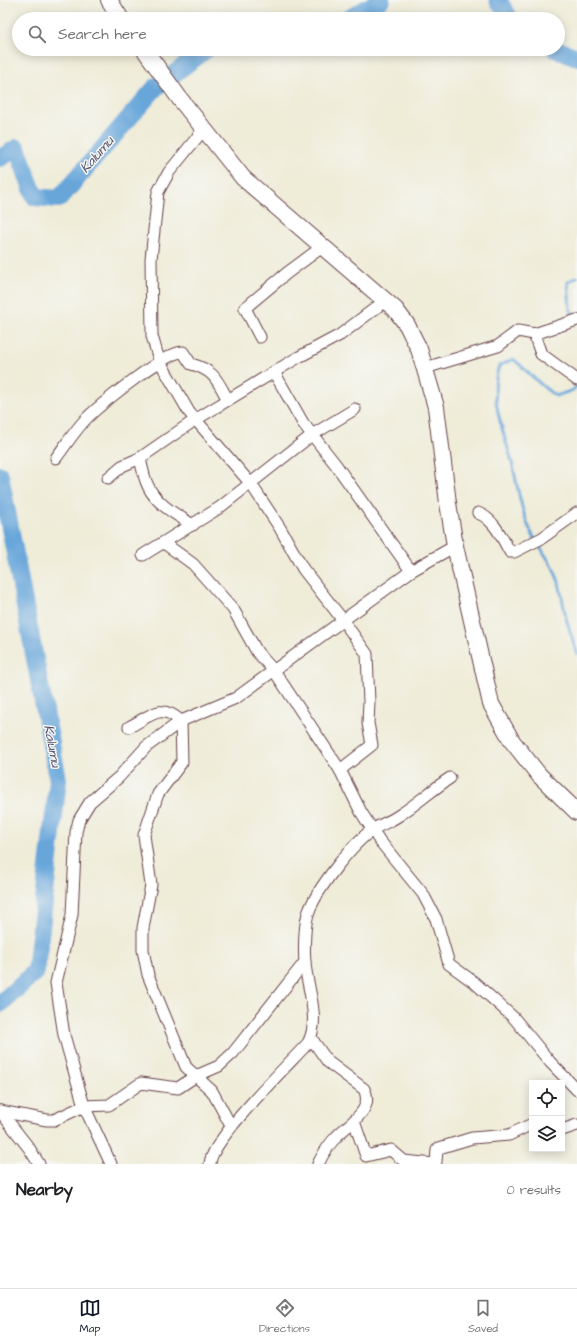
<!DOCTYPE html>
<html lang="en">
<head>
<meta charset="utf-8">
<style>
  :root { --surface:#fff; --page:#f2f2f2; --text:#202124; --muted:#757577; --line:#e0e0e0; --accent:#111827 }
  body { margin:0; font-family:"Architects Daughter",sans-serif; background:var(--page); color:var(--text) }
  .controls { position:absolute; right:12px; bottom:12px; display:grid; overflow:hidden; border-radius:0px; box-shadow:0 2px 10px #0003 }
  .controls button { width:36px; height:36px; display:grid; place-items:center; padding:0; border:0; border-bottom:1px solid var(--line); background:var(--surface); color:var(--text); font:20px sans-serif }
  .list { margin:0; padding:0; list-style:none }
  h2 { display:flex; justify-content:space-between; align-items:center; height:52px; margin:0; padding:0 16px; font-size:17px }
  h2 small { font-size:13px; font-weight:400; color:var(--muted) }
  .icon { flex:none; width:22px; height:22px; fill:none; stroke:currentColor; stroke-width:2; stroke-linecap:round; stroke-linejoin:round }
  .map { position:relative; flex:none; width:577px; height:1164px; overflow:hidden }
  .search { position:absolute; background:var(--surface); box-shadow:0 2px 10px #0003; left:12px; right:12px; top:12px; height:44px; display:flex; align-items:center; gap:10px; box-sizing:border-box; padding:0 14px; border-radius:22px; color:var(--muted); font-size:15px }
  .sheet { height:124px; background:var(--surface) }
  nav { display:flex; justify-content:space-around; align-items:center; box-sizing:border-box; height:56px; border-top:1px solid var(--line); background:var(--surface); font-size:11px; color:var(--muted) }
  nav a { display:grid; justify-items:center; gap:2px }
  nav .on { color:var(--accent) }
  .map>svg:first-child { display:block }
</style>
</head>
<body>
<div class="map">
<svg width="577" height="1164" viewBox="0 0 577 1164">
  <rect width="100%" height="100%" fill="#f6f6f2"/>
  <filter id="ink" filterUnits="userSpaceOnUse"><feTurbulence type="fractalNoise" baseFrequency=".025" numOctaves="2"/><feDisplacementMap in="SourceGraphic" scale="8" xChannelSelector="R" yChannelSelector="G"/><feConvolveMatrix kernelMatrix="1 2 1 2 8 2 1 2 1" color-interpolation-filters="sRGB"/></filter>
  <filter id="wash" filterUnits="userSpaceOnUse"><feTurbulence type="fractalNoise" baseFrequency=".012" numOctaves="4" result="noise"/><feDisplacementMap in="SourceGraphic" scale="16" xChannelSelector="R" yChannelSelector="G"/><feGaussianBlur stdDeviation="0.9" result="paint"/><feColorMatrix in="noise" values="0 0 0 0 0 0 0 0 0 0 0 0 0 0 0 0 0 1.4 0 .05"/><feComposite in="paint" operator="in"/></filter>
  <g filter="url(#wash)">
    <rect width="100%" height="100%" fill="#efecd8"/>
    <g fill="none" stroke-linecap="round" stroke-linejoin="round">
      <g stroke="#68a6da" stroke-width="3">
        <polyline points="576,318 570,309 568,282 577,277"/>
        <path d="M535,539C521,516 518,487 512,462C504,432 488,397 499,366L513,359C528,371 540,386 556,396L573,390L577,386"/>
        <polyline points="538,544 553,567 559,582 566,618 577,654"/>
      </g>
      <g stroke="#68a6da" stroke-width="18">
        <polyline points="498,0 510,19"/>
        <polyline points="348,19 381,0"/>
        <polyline points="555,49 577,57"/>
        <polyline points="0,158 17,148 35,197 59,199 155,88 207,49"/>
        <polyline points="0,475 58,780 36,971 0,1004"/>
      </g>
    </g>
  </g>
  <g filter="url(#ink)">
    <g fill="none" stroke-linecap="round" stroke-linejoin="round">
      <defs>
        <g id="minor">
          <polyline points="204,129 169,172 158,192 151,259 152,336 159,360 189,412 251,484 280,528 303,569 342,619 367,654 369,702 368,723 372,745 340,770"/>
          <polyline points="534,334 541,354 577,380"/>
          <polyline points="260,337 245,308 287,273 322,247"/>
          <polyline points="425,368 498,346 518,331 534,334 577,320"/>
          <polyline points="274,372 303,423 336,465 411,571"/>
          <path d="M56,458C65,446 74,432 84,421C96,408 167,350 183,352L191,364C214,370 217,380 228,400"/>
          <path d="M140,458C142,468 144,478 148,486C156,504 177,515 193,525"/>
          <polyline points="108,478 122,466 140,458 195,420 297,358 340,335 385,301"/>
          <path d="M478,513C494,519 502,538 510,552H514L542,538L577,513"/>
          <polyline points="164,543 193,564 233,609 257,652 275,672 340,770 361,812 379,840 423,894 436,919 449,964 475,983 514,1018 550,1062 577,1090"/>
          <polyline points="143,555 219,508 312,435 355,409"/>
          <path d="M129,727C151,716 160,702 181,721L182,762L158,794L144,835L151,885L143,928V950L148,975L186,1067L212,1091L231,1126"/>
          <path d="M311,1038L328,1062L364,1089C375,1110 349,1123 337,1136C329,1144 323,1154 318,1164"/>
          <polyline points="0,1111 47,1120 54,1120 84,1106 109,1105 141,1083 178,1088 196,1076 219,1066 233,1053 305,962"/>
          <polyline points="0,1111 29,1148 39,1164"/>
          <polyline points="354,1121 366,1156 391,1150 404,1161 434,1164 436,1162 437,1150 439,1148 472,1138 509,1135 532,1124"/>
          <polyline points="562,1130 577,1125"/>
          <polyline points="111,1164 84,1106 64,1035 56,983 72,915 76,832 79,820 90,802 119,777 146,747 181,721 236,698 411,571 455,546"/>
          <path d="M210,1164C210,1141 289,1064 308,1043C321,1019 307,988 305,963C304,950 304,924 309,911C318,888 351,845 372,830C381,824 392,821 401,814C418,803 433,789 450,778"/>
        </g>
        <g id="secondary">
          <polyline points="109,0 121,19"/>
          <polyline points="144,49 180,99 243,178 395,309 407,325 419,349 436,407 448,503 455,546 491,704 512,741 539,775 577,812"/>
        </g>
      </defs>
      <use href="#minor" stroke="#633e45" stroke-width="13"/>
      <use href="#secondary" stroke="#633e45" stroke-width="18"/>
      <use href="#minor" stroke="#fff" stroke-width="11"/>
      <use href="#secondary" stroke="#fff" stroke-width="16"/>
    </g>
  </g>
  <g text-anchor="middle" dominant-baseline="central" stroke-width="3" stroke-linejoin="round" paint-order="stroke">
    <g font-size="14" font-style="italic" fill="#565571" stroke="#f6f6f2">
      <text transform="translate(97 155) rotate(-49)">Kalumu</text>
      <text transform="translate(52 746) rotate(79)">Kalumu</text>
    </g>
  </g>
</svg>
<div class="controls">
<button><svg class="icon" aria-label="locate" viewBox="0 0 24 24"><circle cx="12" cy="12" r="6"/><path d="M12 2v4M12 18v4M2 12h4M18 12h4"/></svg></button>
<button><svg class="icon" aria-label="layers" viewBox="0 0 24 24"><path d="M12 4l9 5-9 5-9-5zM3 14l9 5 9-5"/></svg></button>
</div>
<div class="search"><svg class="icon" aria-label="search" viewBox="0 0 24 24"><circle cx="10" cy="10" r="6"/><path d="M15 15l6 6"/></svg>Search here</div>
</div>
<section class="sheet">
<h2>Nearby<small>0 results</small></h2>
<ul class="list">
</ul>
</section>
<nav>
<a class="on"><svg class="icon" aria-label="map" viewBox="0 0 24 24"><path d="M3 6l6-2 6 2 6-2v14l-6 2-6-2-6 2zM9 4v14M15 6v14"/></svg>Map</a>
<a><svg class="icon" aria-label="directions" viewBox="0 0 24 24"><path d="M12 3l9 9-9 9-9-9zM9 14v-3h6M13 9l2 2-2 2"/></svg>Directions</a>
<a><svg class="icon" aria-label="saved" viewBox="0 0 24 24"><path d="M7 4h10v16l-5-4-5 4z"/></svg>Saved</a>
</nav>
</body>
</html>
